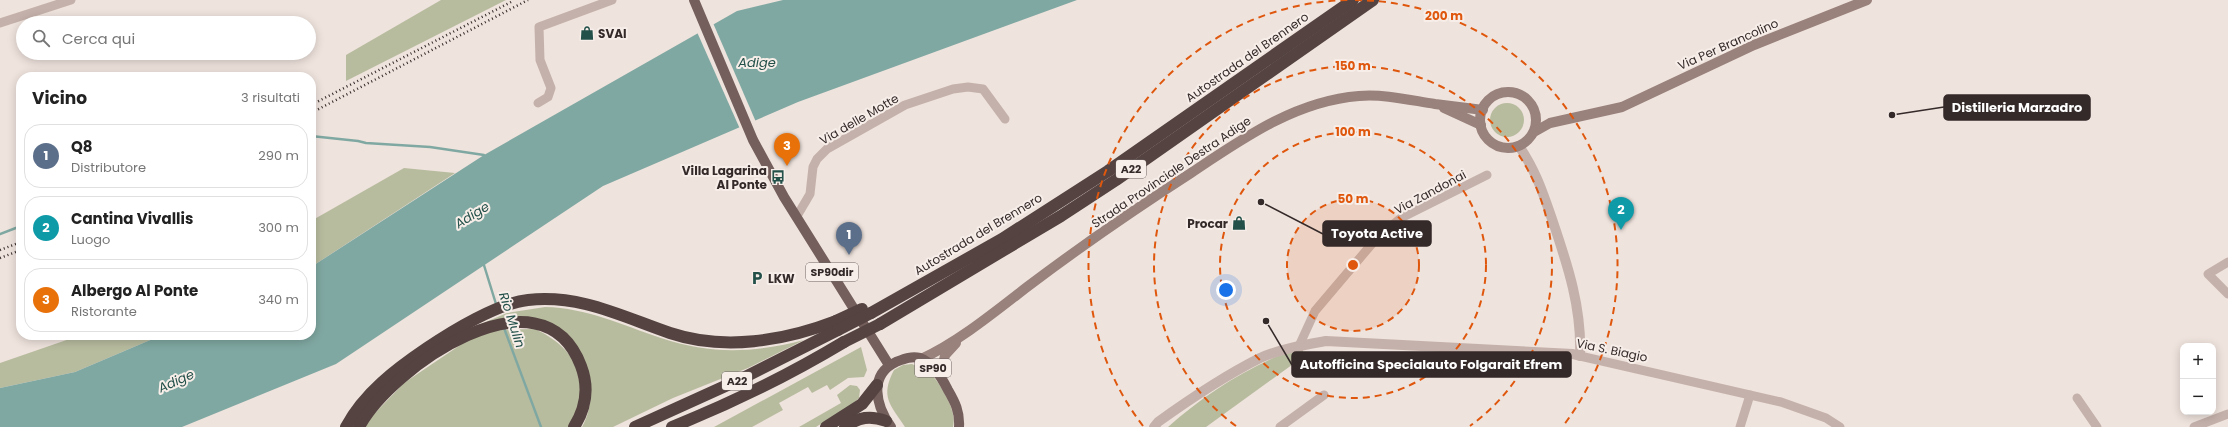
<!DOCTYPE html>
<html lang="it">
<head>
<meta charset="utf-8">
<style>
  :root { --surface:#fff; --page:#f2f2f2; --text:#222; --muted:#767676; --line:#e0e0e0; --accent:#24504a }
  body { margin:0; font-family:Poppins,sans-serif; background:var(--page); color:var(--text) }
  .controls { position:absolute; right:12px; bottom:12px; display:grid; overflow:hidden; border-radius:8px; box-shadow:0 2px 10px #0003 }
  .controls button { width:36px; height:36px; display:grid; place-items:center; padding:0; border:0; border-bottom:1px solid var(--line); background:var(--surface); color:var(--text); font:20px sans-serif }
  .you { position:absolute; left:1226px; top:290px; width:14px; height:14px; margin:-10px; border:3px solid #fff; border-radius:50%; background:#1a73e8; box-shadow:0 0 0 6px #1a73e833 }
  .badge { display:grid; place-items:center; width:26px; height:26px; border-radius:50%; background:var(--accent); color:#fff; font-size:13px; font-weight:700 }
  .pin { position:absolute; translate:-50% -33px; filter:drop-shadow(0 1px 2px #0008) }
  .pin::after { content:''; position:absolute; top:21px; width:14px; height:12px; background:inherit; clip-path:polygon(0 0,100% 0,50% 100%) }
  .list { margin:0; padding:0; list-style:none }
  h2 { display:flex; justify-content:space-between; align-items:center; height:52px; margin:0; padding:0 16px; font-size:17px }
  h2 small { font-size:13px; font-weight:400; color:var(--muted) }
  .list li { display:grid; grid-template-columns:26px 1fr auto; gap:12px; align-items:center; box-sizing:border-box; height:64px; margin:0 8px 8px; padding:0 8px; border:1px solid var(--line); border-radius:16px }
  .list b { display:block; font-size:15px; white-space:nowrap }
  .list p { margin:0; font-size:13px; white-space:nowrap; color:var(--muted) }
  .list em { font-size:13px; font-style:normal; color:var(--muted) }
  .icon { flex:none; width:22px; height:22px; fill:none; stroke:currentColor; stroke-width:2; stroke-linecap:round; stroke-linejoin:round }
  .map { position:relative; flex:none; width:2228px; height:427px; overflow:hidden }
  .search { position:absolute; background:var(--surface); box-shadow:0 2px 10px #0003; left:16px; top:16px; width:300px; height:44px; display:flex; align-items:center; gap:10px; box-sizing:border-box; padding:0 14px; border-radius:22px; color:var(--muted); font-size:15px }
  .panel { position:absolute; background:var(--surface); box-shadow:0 2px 10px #0003; left:16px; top:72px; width:300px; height:268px; border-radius:16px }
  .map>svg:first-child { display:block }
</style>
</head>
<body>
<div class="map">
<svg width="2228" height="427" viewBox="0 0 2228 427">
  <rect width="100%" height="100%" fill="#efe3dd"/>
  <g fill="#b8bc9f">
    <polygon points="441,0 506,0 346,81 346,55"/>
    <circle cx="1507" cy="120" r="17"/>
    <polygon points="404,168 455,173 311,267 311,221"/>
    <path d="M545,307C587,308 622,325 661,338C712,355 753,353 804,340L748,368L673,398L613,427H582C604,387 583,329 536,319C521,316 496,320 481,324L507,313Z"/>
    <path d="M535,329C568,344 588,370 579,408C577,414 572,421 568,427H365L370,418L404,383L475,335L491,330Z"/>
    <polygon points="81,335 162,335 75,372 0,388 0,363"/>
    <polygon points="861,347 867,370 864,377 848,378 830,390 827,385 812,393 808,387 779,403 783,410 752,427 714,427"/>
    <path d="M1303,349V357L1206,427H1168C1198,400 1234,376 1271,359C1281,354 1293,352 1303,349Z"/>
    <path d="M912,364C916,366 923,367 926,369C939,380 958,411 953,427H905C890,404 880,397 894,370L903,365Z"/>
    <polygon points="850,385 857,386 860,390 859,398 854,403 816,427 799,427 841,403 837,395"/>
  </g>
  <polygon fill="#80a8a2" points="783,0 1077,0 798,102 603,186 336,364 182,427 0,427 0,388 75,372 162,335 311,335 311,267 484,155 737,11"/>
  <polygon fill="#efe3dd" points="713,23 756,122 740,129 697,32"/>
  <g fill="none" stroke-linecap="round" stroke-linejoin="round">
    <g stroke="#80a8a2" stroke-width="2.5">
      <polyline points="311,136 358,141 366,143 430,147 484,155"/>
      <polyline points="0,234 21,226"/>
      <polyline points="483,262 496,304"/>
      <polyline points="504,328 541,427"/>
    </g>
    <g stroke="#c5b1ab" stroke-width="9">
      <polyline points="0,23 71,0"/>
      <polyline points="538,103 548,97 551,88 540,60 539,27 612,0"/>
      <polyline points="797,216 810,194 813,167 817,159 827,149 905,105 953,89 968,87 983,89 1005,119"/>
      <polyline points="2228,262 2208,274 2228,294"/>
      <polyline points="1299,346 1315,311 1376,239 1401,218 1487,175"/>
      <polyline points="1580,356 1781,402 1826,418 1840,427"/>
      <polyline points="2077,398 2097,427"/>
      <polyline points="1280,427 1324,395"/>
      <polyline points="1740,427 1750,395"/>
      <polyline points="2194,427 2228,414"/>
    </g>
    <path stroke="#c5b1ab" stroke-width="10" d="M1154,427L1158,422C1190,399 1224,376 1260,358C1280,349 1304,345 1326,341L1573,354L1580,356C1582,309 1568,266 1553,222C1543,193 1536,171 1519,146"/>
    <g stroke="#99817c" stroke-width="10">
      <circle cx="1508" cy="120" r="28"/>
      <polyline points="1444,108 1481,125"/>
      <polyline points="1534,132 1550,123 1622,107 1754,45 1867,0"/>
      <path d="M921,359C957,343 996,311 1027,287C1080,247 1135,209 1191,173C1242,139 1295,101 1359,96C1385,94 1409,100 1435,104C1451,106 1467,108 1483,110"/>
      <polyline points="941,376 945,355 956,343"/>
    </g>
    <g stroke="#745f5c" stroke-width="10">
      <polyline points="694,0 753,140 784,197 889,365"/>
      <path d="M891,427C876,406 868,375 896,362C904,359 911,356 920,358C933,363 942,378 948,390C955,402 960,412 959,427"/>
    </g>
    <g stroke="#544341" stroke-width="12">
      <polyline points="871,313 1002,239 1108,171 1353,0"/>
      <polyline points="880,324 1061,216 1116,180 1373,0"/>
      <path d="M346,427C364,393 396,369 427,348C452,331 498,303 528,300C580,294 623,317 670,333C724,351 784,341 836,321"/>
      <path d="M359,427C390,368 542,262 581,366C589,387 586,408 574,427"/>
      <polyline points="635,427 743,378 838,330"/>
      <path d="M672,427C732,403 789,375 844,342"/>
      <polyline points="826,427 862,404 877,385"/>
      <path d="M845,427C859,417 870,415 886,421"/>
    </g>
    <g stroke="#342a29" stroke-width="2.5" stroke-dasharray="1 3" stroke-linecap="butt">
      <polyline points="311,105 513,1"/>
      <polyline points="311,113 528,0"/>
      <polyline points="0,250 21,242"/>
      <polyline points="0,258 21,250"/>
    </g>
    <g stroke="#544341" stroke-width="12">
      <polyline points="836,321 862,309"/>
      <polyline points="838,330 871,313"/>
      <polyline points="844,342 880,324"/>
    </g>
  </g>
  <circle cx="1353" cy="265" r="66" fill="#df570d" fill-opacity=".12"/>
  <g fill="none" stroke="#df570d" stroke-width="2" stroke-dasharray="7 5">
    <circle cx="1353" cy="265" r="66"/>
    <circle cx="1353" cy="265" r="133"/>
    <path d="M1236 426A199 199 0 1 1 1470 426"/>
    <path d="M1143 426A265 265 0 0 1 1351 0M1355 0A265 265 0 0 1 1563 426"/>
  </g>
  <defs>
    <symbol id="shop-bare" viewBox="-9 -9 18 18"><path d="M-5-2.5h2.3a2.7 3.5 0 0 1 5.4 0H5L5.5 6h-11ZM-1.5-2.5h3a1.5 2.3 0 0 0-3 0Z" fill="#24504a" stroke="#f7eee9" stroke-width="2.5" paint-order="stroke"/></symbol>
    <symbol id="bus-bare" viewBox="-9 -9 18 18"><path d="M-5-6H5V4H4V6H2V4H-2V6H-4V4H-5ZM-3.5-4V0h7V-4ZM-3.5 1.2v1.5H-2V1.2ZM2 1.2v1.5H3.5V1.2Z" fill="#24504a" stroke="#f7eee9" stroke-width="2.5" paint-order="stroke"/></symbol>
    <symbol id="parking-bare" viewBox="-9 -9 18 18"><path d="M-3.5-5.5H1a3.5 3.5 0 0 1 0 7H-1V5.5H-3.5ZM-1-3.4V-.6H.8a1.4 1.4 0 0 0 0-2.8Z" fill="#24504a" stroke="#f7eee9" stroke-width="2.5" paint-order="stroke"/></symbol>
  </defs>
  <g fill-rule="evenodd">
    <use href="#shop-bare" x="577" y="23" width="20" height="20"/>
    <use href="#bus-bare" x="768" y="167" width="20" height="20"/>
    <use href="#shop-bare" x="1229" y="213" width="20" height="20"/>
    <use href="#parking-bare" x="747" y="268" width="20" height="20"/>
  </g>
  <g text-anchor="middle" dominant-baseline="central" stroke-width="4" stroke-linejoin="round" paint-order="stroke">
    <g fill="#f7eee9" stroke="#6e6563" stroke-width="1">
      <rect x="1116" y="160" width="30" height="18" rx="3"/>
      <rect x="806" y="263" width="52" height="18" rx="3"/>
      <rect x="915" y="359" width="36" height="18" rx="3"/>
      <rect x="722" y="372" width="30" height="18" rx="3"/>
    </g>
    <g font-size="11" font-weight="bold" fill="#342a29">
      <text x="1131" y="169">A22</text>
      <text x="832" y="272">SP90dir</text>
      <text x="933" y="368">SP90</text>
      <text x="737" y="381">A22</text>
    </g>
    <g font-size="12" font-weight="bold" fill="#342a29" stroke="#f7eee9" text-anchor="start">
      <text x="598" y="33">SVAI</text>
      <text x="767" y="170" text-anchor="end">Villa Lagarina<tspan x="767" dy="14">Al Ponte</tspan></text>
      <text x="1228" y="223" text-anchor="end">Procar</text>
      <text x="768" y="278">LKW</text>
    </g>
    <g font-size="12" fill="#342a29" stroke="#f7eee9">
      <text transform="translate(1728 44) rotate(-24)">Via Per Brancolino</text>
      <text transform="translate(1247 57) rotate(-35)">Autostrada del Brennero</text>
      <text transform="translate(859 119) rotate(-30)">Via delle Motte</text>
      <text transform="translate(1171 172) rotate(-34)">Strada Provinciale Destra Adige</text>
      <text transform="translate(1430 192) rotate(-28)">Via Zandonai</text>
      <text transform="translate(978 234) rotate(-31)">Autostrada del Brennero</text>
      <text transform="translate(1612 350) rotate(12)">Via S. Biagio</text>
    </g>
    <g font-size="13" font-style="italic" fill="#24504a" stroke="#f7eee9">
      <text x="757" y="62">Adige</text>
      <text transform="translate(472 215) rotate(-32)">Adige</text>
      <text transform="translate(512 320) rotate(72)">Rio Mulin</text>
      <text transform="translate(176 381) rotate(-24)">Adige</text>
    </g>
  </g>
  <circle cx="1353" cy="265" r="6" fill="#df570d" stroke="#f7eee9" stroke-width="2"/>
  <g font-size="12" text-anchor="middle" font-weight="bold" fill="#df570d" stroke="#f7eee9" stroke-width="4" stroke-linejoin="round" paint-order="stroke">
    <text x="1444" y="20">200 m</text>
    <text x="1353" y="70">150 m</text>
    <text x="1353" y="136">100 m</text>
    <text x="1353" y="203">50 m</text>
  </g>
  <path fill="none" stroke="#342a29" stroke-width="1.5" d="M1892 115L1944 107M1261 202L1323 234M1266 321L1292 365"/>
  <g fill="#342a29" stroke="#f7eee9" stroke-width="1.5">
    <circle cx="1892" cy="115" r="4"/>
    <circle cx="1261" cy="202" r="4"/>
    <circle cx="1266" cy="321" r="4"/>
  </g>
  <g fill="#342a29" stroke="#342a29" stroke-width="1.5">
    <rect x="1944" y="95" width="146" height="25" rx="4"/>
    <rect x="1323" y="221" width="108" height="25" rx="4"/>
    <rect x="1292" y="352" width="279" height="25" rx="4"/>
  </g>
  <g font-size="13" text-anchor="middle" font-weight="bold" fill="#fff">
    <text x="2017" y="112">Distilleria Marzadro</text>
    <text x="1377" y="238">Toyota Active</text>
    <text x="1431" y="369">Autofficina Specialauto Folgarait Efrem</text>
  </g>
</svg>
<div class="controls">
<button>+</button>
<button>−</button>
</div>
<div class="you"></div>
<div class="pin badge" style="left:849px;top:255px;background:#5c6f8a">1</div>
<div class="pin badge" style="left:1621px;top:230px;background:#0f9aa8">2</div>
<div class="pin badge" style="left:787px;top:166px;background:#e8710a">3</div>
<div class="search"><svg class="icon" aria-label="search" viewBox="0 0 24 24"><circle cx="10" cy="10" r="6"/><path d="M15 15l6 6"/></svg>Cerca qui</div>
<section class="panel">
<h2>Vicino<small>3 risultati</small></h2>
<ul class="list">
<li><span class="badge" style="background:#5c6f8a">1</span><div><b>Q8</b><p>Distributore</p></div><em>290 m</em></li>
<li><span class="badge" style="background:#0f9aa8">2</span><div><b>Cantina Vivallis</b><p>Luogo</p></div><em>300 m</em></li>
<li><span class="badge" style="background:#e8710a">3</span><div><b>Albergo Al Ponte</b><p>Ristorante</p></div><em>340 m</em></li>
</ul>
</section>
</div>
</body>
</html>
